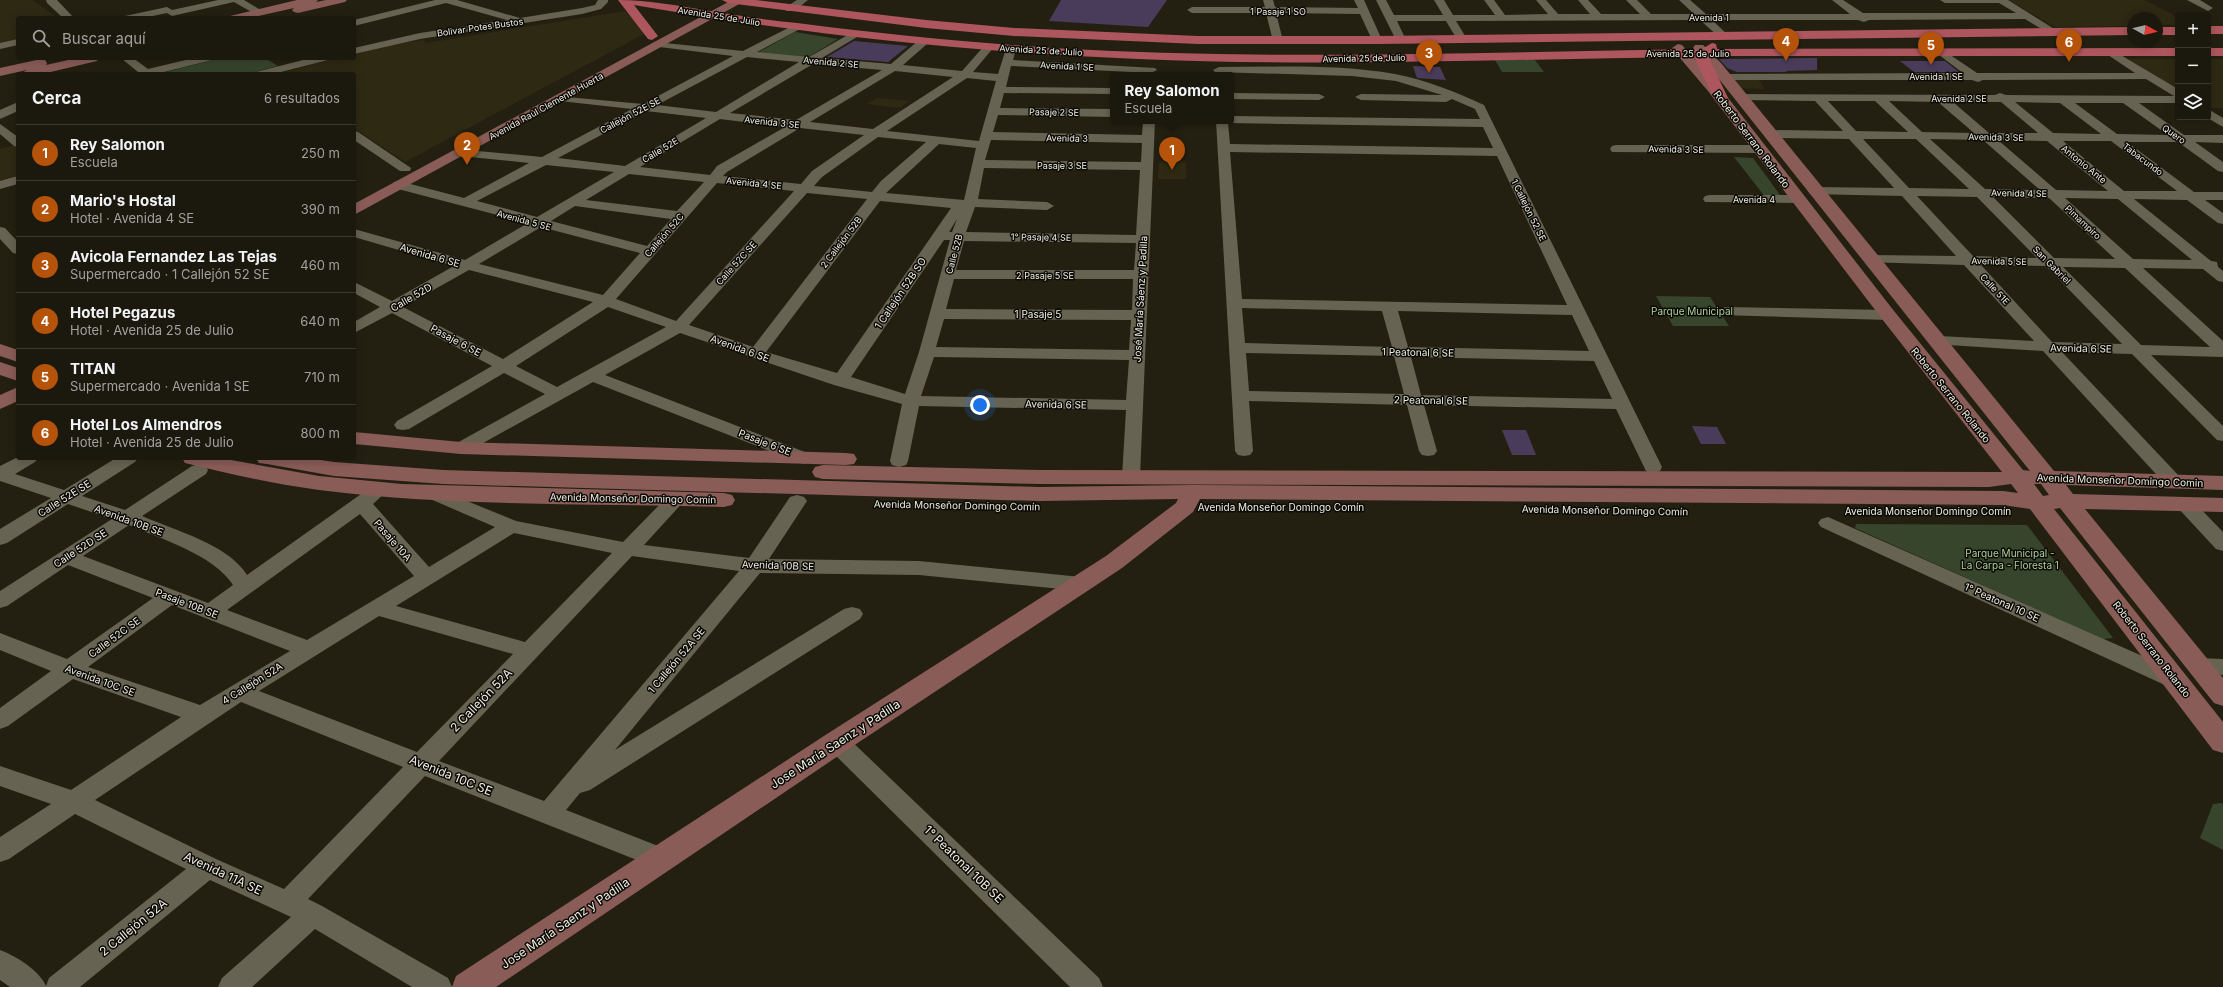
<!DOCTYPE html>
<html lang="es">
<head>
<meta charset="utf-8">
<style>
  :root { --surface:#1b180d; --page:#28251b; --text:#f1f3f6; --muted:#a0a09d; --line:#39372e; --accent:#b45309 }
  body { margin:0; font-family:Inter,sans-serif; background:var(--page); color:var(--text) }
  .controls { position:absolute; right:12px; top:12px; display:grid; overflow:hidden; border-radius:4px; box-shadow:0 2px 10px #0003 }
  .controls button { width:36px; height:36px; display:grid; place-items:center; padding:0; border:0; border-bottom:1px solid var(--line); background:var(--surface); color:var(--text); font:20px sans-serif }
  .compass { position:absolute; left:2127px; top:12px; width:36px; height:36px; border-radius:50%; background:var(--surface); box-shadow:0 2px 10px #0003; rotate:98deg }
  .you { position:absolute; left:980px; top:405px; width:14px; height:14px; margin:-10px; border:3px solid #fff; border-radius:50%; background:#1a73e8; box-shadow:0 0 0 6px #1a73e833 }
  .badge { display:grid; place-items:center; width:26px; height:26px; border-radius:50%; background:var(--accent); color:#fff; font-size:13px; font-weight:700 }
  .pin { position:absolute; translate:-50% -33px; filter:drop-shadow(0 1px 2px #0008) }
  .pin::after { content:''; position:absolute; top:21px; width:14px; height:12px; background:inherit; clip-path:polygon(0 0,100% 0,50% 100%) }
  .popup { position:absolute; left:1110px; top:72px; width:124px; height:52px; box-sizing:border-box; display:grid; place-content:center; border-radius:4px; background:var(--surface); filter:drop-shadow(0 1px 3px #0005); font-size:13px; white-space:nowrap; color:var(--muted) }
  .popup b { font-size:15px; color:var(--text) }
  .popup::after { content:''; position:absolute; left:50%; top:100%; margin-left:-8px; border:8px solid transparent; border-top-color:var(--surface) }
  .list { margin:0; padding:0; list-style:none }
  h2 { display:flex; justify-content:space-between; align-items:center; height:52px; margin:0; padding:0 16px; font-size:17px }
  h2 small { font-size:13px; font-weight:400; color:var(--muted) }
  .list li { display:grid; grid-template-columns:26px 1fr auto; gap:12px; align-items:center; box-sizing:border-box; height:56px; padding:0 16px; border-top:1px solid var(--line) }
  .list b { display:block; font-size:15px; white-space:nowrap }
  .list p { margin:0; font-size:13px; white-space:nowrap; color:var(--muted) }
  .list em { font-size:13px; font-style:normal; color:var(--muted) }
  .icon { flex:none; width:22px; height:22px; fill:none; stroke:currentColor; stroke-width:2; stroke-linecap:round; stroke-linejoin:round }
  .map { position:relative; flex:none; width:2223px; height:987px; overflow:hidden }
  .search { position:absolute; background:var(--surface); box-shadow:0 2px 10px #0003; left:16px; top:16px; width:340px; height:44px; display:flex; align-items:center; gap:10px; box-sizing:border-box; padding:0 14px; border-radius:4px; color:var(--muted); font-size:15px }
  .panel { position:absolute; background:var(--surface); box-shadow:0 2px 10px #0003; left:16px; top:72px; width:340px; height:388px; border-radius:4px }
  .map>svg:first-child { display:block }
</style>
</head>
<body>
<div class="map">
<svg width="2223" height="987" viewBox="0 0 2223 987">
  <rect width="100%" height="100%" fill="#242011"/>
  <g fill="#2e2913">
    <polygon points="0,0 32,0 58,18 18,18 18,40 0,44"/>
    <polygon points="2009,0 2144,0 2178,17 2178,25 2157,25 2157,18 2133,18 2133,26 2055,27"/>
    <polygon points="625,11 646,33 405,162 354,128 354,74 276,74 338,58 354,58 354,54 393,44 424,40 426,43"/>
    <polygon points="2128,59 2178,59 2178,90"/>
    <rect x="2208" y="59" width="15" height="49"/>
    <polygon points="1732,79 1758,79 1765,89 1738,88"/>
    <polygon points="877,98 909,101 900,108 867,104"/>
    <polygon points="15,145 18,149 18,177 0,182 0,149"/>
    <polygon points="1159,162 1186,162 1186,179 1158,179"/>
  </g>
  <g fill="#37452d">
    <polygon points="795,32 838,39 805,59 755,54"/>
    <polygon points="221,58 265,58 278,66 247,74 169,74 166,72"/>
    <polygon points="1495,60 1535,60 1544,72 1502,72"/>
    <polygon points="1734,157 1753,158 1780,195 1766,198"/>
    <polygon points="1656,296 1710,297 1729,326 1673,326"/>
    <polygon points="1856,524 2027,525 2113,638 2103,639 1855,528"/>
    <polygon points="2222,803 2223,805 2223,850 2200,838 2213,804"/>
  </g>
  <g fill="#483c5a">
    <polygon points="1061,0 1167,0 1148,27 1049,21"/>
    <polygon points="854,41 908,46 888,62 827,57"/>
    <polygon points="1817,58 1817,70 1786,71 1787,72 1737,72 1727,68 1719,59"/>
    <polygon points="1900,61 1945,61 1959,72 1914,72"/>
    <polygon points="1413,66 1440,67 1446,80 1417,78"/>
    <polygon points="1692,426 1717,427 1726,444 1701,444"/>
    <polygon points="1502,430 1526,430 1536,455 1512,455"/>
  </g>
  <g fill="none" stroke-linecap="round" stroke-linejoin="round">
    <g fill="#676352" fill-rule="evenodd">
      <polygon points="46,0 57,0 74,18 63,18 47,3"/>
      <polygon points="218,0 244,0 264,12 259,15 255,14 234,2 172,16 167,13 143,18 124,18 125,16 167,7 172,10"/>
      <polygon points="435,0 457,0 520,18 582,8 595,5 598,0 608,0 608,2 601,9 582,14 420,39 354,54 354,48 420,33 507,20 446,3 354,26 354,20"/>
      <polygon points="797,0 808,0 794,11 786,11 786,7"/>
      <polygon points="1263,0 1273,0 1275,7 1358,8 1354,0 1364,0 1382,40 1381,42 1373,42 1360,14 1276,13 1283,41 1278,44 1273,41 1266,13 1192,13 1187,10 1192,7 1265,7"/>
      <polygon points="1376,0 1386,0 1394,15 1443,15 1434,0 1444,0 1453,15 1495,15 1484,0 1494,0 1505,15 1548,14 1536,0 1546,0 1558,14 1590,14 1578,0 1588,0 1601,14 1640,14 1626,0 1637,0 1651,14 1694,14 1679,0 1690,0 1706,14 1850,14 1832,0 1843,0 1863,13 2016,13 1999,3 1945,3 1940,0 2008,0 2059,32 2054,35 2050,34 2025,19 1869,20 1864,22 1858,20 1712,20 1728,35 1723,38 1719,37 1700,20 1456,21 1467,39 1462,42 1458,41 1446,21 1397,21 1406,40 1401,43 1396,40"/>
      <polygon points="2187,0 2200,0 2213,8 2208,11"/>
      <path d="M796,24L800,25V29L757,52L809,57L853,32L858,35L857,37L822,58L891,64L919,40L923,39L928,42L927,44L903,65L962,71L985,45L989,44L994,47L973,72L998,74L1006,49L1011,46L1016,49L1013,60L1155,68L1157,70L1151,73L1011,66L1006,87L1113,88V94L1004,93L1000,108L1113,109V117L998,115L993,132L1142,135L1143,121H1155L1140,477L1138,481L1131,483L1124,481L1122,477L1126,410L919,406L908,461L906,465L899,467L892,465L890,461L902,404L834,385L680,333L605,375L810,454L813,458L810,462L804,464L798,462L593,382L467,452L461,453L455,452L452,448L455,444L545,394L504,373L409,429L403,430L397,429L394,425L397,421L492,366L392,313L354,333V322L380,307L354,293V282L392,301L454,266L354,237V229L465,260L528,223L394,188L392,185L394,182L399,181L464,198L529,163L460,156L454,152L456,149L542,157L632,109L560,101L554,98L556,96L643,104L733,56L659,47L655,46V42L743,51ZM747,57L799,62L716,112L657,105ZM813,64L882,70L796,120L730,113ZM895,71L953,77L873,129L810,122ZM967,78L996,81L979,141L887,131ZM646,111L706,118L625,166L558,158ZM720,119L785,127L717,166L710,175L640,167ZM800,128L864,135L812,171L801,184L723,176L727,172ZM878,137L926,142L881,181L872,192L814,186L822,177ZM991,140L1142,143L1141,162L985,160ZM939,144L976,148L964,200L886,193ZM546,165L614,172L537,217L477,201ZM984,168L1140,170L1136,235L966,232L975,207L1047,210L1054,206L1047,202L978,199ZM629,174L704,182L677,211L586,200ZM717,183L794,191L676,321L616,299ZM807,193L867,199L753,347L689,325ZM880,201L951,208L837,373L766,352ZM575,206L671,219L647,246L551,221ZM957,219L952,232H949ZM541,227L640,253L603,295L479,264ZM944,240H950L919,352L905,394L851,377ZM964,241L1136,243L1134,270H956ZM469,270L593,302L503,359L403,307ZM954,279H1133L1132,310L946,309ZM608,307L666,327L557,387L516,366ZM944,319L1131,320L1129,350L936,347ZM934,357L1129,360L1126,400L921,396Z"/>
      <polygon points="18,39 18,45 0,49 0,43"/>
      <path d="M1943,50L1977,73H2135L2105,53L2106,51H2114L2178,89V103H2139L2184,135H2223V143L2195,142L2223,162V172L2218,171L2178,142H2127L2194,192H2223V200H2205L2223,213V224L2218,223L2187,200L2134,199L2211,261L2217,262L2218,267L2223,271V282L2218,281L2203,269L2143,268L2223,341V357L2151,355L2223,426V441L2217,440L2132,354L2062,352L2180,477L2182,481L2180,485L2173,487L2166,485L2043,351L1933,344L1931,341L1933,338L1939,336L2034,341L1964,265L1865,262L1863,259L1865,256L1870,255L1956,256L1902,196L1810,194L1808,191L1810,188L1815,187L1894,188L1849,139L1770,138L1764,134L1770,130L1843,131L1815,101L1740,100L1734,97L1740,94L1995,95L2000,93L2006,95L2174,96L2146,79L1983,80L1978,82L1972,80H1724L1718,77L1724,74L1963,73L1939,55L1938,53ZM1828,101H1875L1908,132L1856,131ZM1889,101L1938,102L1974,133L1922,132ZM1953,102H2001L2038,133H1989ZM2015,102L2060,103L2101,134L2053,133ZM2075,103H2123L2168,135L2117,134ZM1863,139H1916L1969,189L1909,188ZM1930,139L1983,140L2040,190L1985,189ZM1998,140L2047,141L2108,191L2056,190ZM2063,141H2111L2177,191H2124ZM1917,196L1977,197L2037,258L1973,256ZM1993,197L2049,198L2115,259L2054,258ZM2065,198L2118,199L2192,260L2133,259ZM1981,265L2046,266L2122,344L2052,342ZM2063,267L2125,268L2210,347L2141,345Z"/>
      <polygon points="121,58 133,58 148,69 194,58 213,58 212,60 156,74 136,74 138,72"/>
      <polygon points="311,58 329,58 328,60 273,74 254,74 256,72"/>
      <path d="M1219,67C1278,67 1337,64 1395,74C1426,80 1456,92 1484,105L1662,467L1660,471L1653,473L1646,471L1616,409L1424,405L1437,451L1434,455L1428,456L1422,455L1419,451L1407,405L1249,401L1253,451L1250,455L1244,456L1238,455L1235,451L1216,121H1231V116L1480,119L1475,109L1452,99L1446,102L1361,100L1355,97L1361,94L1442,95L1396,81L1352,76L1215,72L1213,70ZM1228,123L1483,127L1493,148L1230,144ZM1230,152L1497,156L1567,305L1242,299ZM1242,308L1382,311L1392,347L1245,343ZM1398,311L1572,315L1589,351L1408,347ZM1246,353L1394,356L1404,394L1249,391ZM1411,357L1594,361L1612,399L1421,395Z"/>
      <polygon points="1231,93 1319,94 1325,97 1319,100 1231,99"/>
      <polygon points="18,102 18,111 0,119 0,110"/>
      <polygon points="2208,109 2223,118 2223,127 2206,117 2208,117"/>
      <polygon points="0,124 18,137 18,147 14,146 0,134"/>
      <polygon points="354,131 358,132 411,168 410,171 400,171 354,140"/>
      <polygon points="1616,145 1760,145 1766,149 1760,153 1612,152 1610,149 1612,146"/>
      <polygon points="18,176 18,184 0,189 0,181"/>
      <polygon points="1710,195 1798,195 1805,199 1798,203 1705,202 1703,199 1705,196"/>
      <polygon points="0,227 5,228 18,242 18,254 13,253 0,239"/>
      <polygon points="1726,307 1888,310 1894,312 1896,315 1894,318 1888,320 1720,315 1718,312 1720,309"/>
      <path d="M18,457L38,458L35,462L15,474L64,490L116,458H138L135,462L82,496L125,510L192,466L199,464L206,466L208,470L206,474L142,516C174,530 229,545 247,575L371,487L378,485L385,487L387,491L373,504L429,567L495,527L428,498L425,494L428,490L435,488L516,521L623,542L669,495L676,493L683,495L686,499L644,545L749,558L790,497L797,495L804,497L807,501L769,559L919,561L1081,577L1088,579L1091,584L1088,589L1081,591L919,575L760,573L615,750L844,609L852,607L860,609L863,614L860,619L590,790L580,793L566,810L671,851L675,859L671,867L662,870L425,776L308,899L322,906L448,978L452,987H412L315,929L252,987H218L222,978L291,917L210,880L80,987H10L0,980V950C16,956 39,970 46,986L49,978L186,869L75,814L9,859L0,862V837L51,804L0,786V766L71,790L181,717L73,679L8,726L0,729V708L51,671L0,650V633L67,659L153,598L68,565L7,606L0,608V591L112,519L68,504L7,543L0,545V529L51,498L0,481V466ZM360,514L414,576L307,640L227,610ZM129,525C161,539 214,555 233,585L208,603L83,556ZM514,533L612,553L525,642L396,606ZM632,556L739,571L544,801L439,761ZM172,605L290,651L200,705L88,667ZM379,616L513,654L417,752L259,691ZM241,702L403,767L284,889L216,859L95,800Z"/>
      <polygon points="2185,498 2192,500 2223,532 2223,551 2216,549 2178,508 2175,504 2178,500"/>
      <polygon points="1828,517 2183,674 2186,680 2183,686 2175,688 2167,686 1821,527 1818,523 1821,519"/>
      <polygon points="2199,658 2223,659 2223,675 2191,672 2188,666 2191,660"/>
      <polygon points="837,733 845,735 1099,978 1103,987 1070,987 829,749 825,742 829,735"/>
    </g>
    <g fill="#8a5c58" fill-rule="evenodd">
      <polygon points="297,0 318,0 316,2 326,0 347,0 345,2 298,13 294,12 292,10 294,8 249,18 228,18 230,16"/>
      <polygon points="732,0 741,0 743,2 354,215 354,204"/>
      <path d="M1678,44L1682,45L1718,85L1894,311L2023,470L2030,471L1711,69L1695,51L1693,48L1695,45H1703L1721,63L2054,471L2223,476V490L2066,485L2073,494L2223,498V512L2085,509L2223,678V706L2214,703L2060,508L2054,509L2223,722V753L2213,750L2030,509L2003,505L1200,499L1193,512L1122,568L847,750L496,987H452L456,976L827,734L1106,556L1176,503L1178,499L1039,501L443,484L334,476L267,464L259,463L256,458H307L334,462L443,470L1039,487L1193,485L2003,491L2018,493L2011,484L1989,487L1041,484L823,479L815,477L812,472L815,467L823,465L1041,470L2002,472L1882,319L1708,91L1674,51L1672,48ZM2034,484H2041L2049,495L2043,496Z"/>
      <polygon points="77,58 99,58 97,61 42,74 20,74 27,70 0,76 0,68 41,59 45,60 47,63 46,65"/>
      <polygon points="0,344 18,350 18,362 0,356"/>
      <polygon points="0,362 18,368 18,381 0,375"/>
      <polygon points="18,387 18,401 0,409 0,395"/>
      <polygon points="354,432 461,442 846,453 854,454 857,459 854,464 846,465 461,454 354,444"/>
      <path d="M182,458H220L319,476L402,484L724,493L732,495L735,500L732,505L724,507C589,503 453,507 319,490C274,484 230,474 185,463Z"/>
    </g>
    <g fill="#ae565d" fill-rule="evenodd">
      <path d="M618,0C650,0 679,6 710,11C739,16 768,20 797,23C881,34 967,42 1052,48C1268,61 1485,52 1702,49L1712,43L1716,44L1717,49L2178,48V56H1708L1729,100L1722,104L1715,100L1694,57C1509,59 1323,67 1138,59C969,52 801,34 634,5L658,36L652,40L648,39Z"/>
      <polygon points="722,0 756,0 926,20 1014,28 1198,36 1377,36 2133,27 2133,35 1377,44 1198,44 1014,36 926,28 728,3"/>
      <rect x="2208" y="26" width="15" height="8"/>
      <rect x="2157" y="27" width="21" height="8"/>
      <rect x="2208" y="48" width="15" height="8"/>
    </g>
  </g>
  <g text-anchor="middle" dominant-baseline="central" stroke-width="3" stroke-linejoin="round" paint-order="stroke">
    <g font-size="9" fill="#efede3" stroke="#0b0a05">
      <text x="1278" y="11">1 Pasaje 1 SO</text>
      <text transform="translate(719 16) rotate(9)">Avenida 25 de Julio</text>
      <text x="1709" y="17">Avenida 1</text>
      <text transform="translate(480 27) rotate(-8)">Bolivar Potes Bustos</text>
      <text transform="translate(1041 50) rotate(3)">Avenida 25 de Julio</text>
      <text x="1688" y="53">Avenida 25 de Julio</text>
      <text transform="translate(1364 58) rotate(-1)">Avenida 25 de Julio</text>
      <text transform="translate(831 62) rotate(5)">Avenida 2 SE</text>
      <text transform="translate(1067 66) rotate(3)">Avenida 1 SE</text>
      <text x="1936" y="76">Avenida 1 SE</text>
      <text x="1959" y="98">Avenida 2 SE</text>
      <text transform="translate(546 106) rotate(-29)">Avenida Raúl Clemente Huerta</text>
      <text transform="translate(1054 112) rotate(1)">Pasaje 2 SE</text>
      <text transform="translate(630 115) rotate(-28)">Callejón 52E SE</text>
      <text transform="translate(772 122) rotate(6)">Avenida 3 SE</text>
      <text transform="translate(2174 134) rotate(35)">Quero</text>
      <text transform="translate(1996 137) rotate(1)">Avenida 3 SE</text>
      <text transform="translate(1067 138) rotate(1)">Avenida 3</text>
      <text transform="translate(1676 149) rotate(1)">Avenida 3 SE</text>
      <text transform="translate(660 150) rotate(-31)">Calle 52E</text>
      <text transform="translate(2143 159) rotate(37)">Tabacundo</text>
      <text transform="translate(2084 164) rotate(39)">Antonio Ante</text>
      <text x="1062" y="165">Pasaje 3 SE</text>
      <text transform="translate(754 183) rotate(6)">Avenida 4 SE</text>
      <text transform="translate(2019 193) rotate(1)">Avenida 4 SE</text>
      <text x="1754" y="199">Avenida 4</text>
      <text transform="translate(1529 210) rotate(64)">1 Callejón 52 SE</text>
      <text transform="translate(524 220) rotate(15)">Avenida 5 SE</text>
      <text transform="translate(2083 222) rotate(43)">Pimampiro</text>
      <text transform="translate(664 235) rotate(-49)">Callejón 52C</text>
      <text transform="translate(1041 237) rotate(1)">1° Pasaje 4 SE</text>
      <text transform="translate(841 242) rotate(-53)">2 Callejón 52B</text>
      <text transform="translate(954 254) rotate(-75)">Calle 52B</text>
      <text transform="translate(1999 261) rotate(1)">Avenida 5 SE</text>
      <text transform="translate(736 263) rotate(-48)">Calle 52C SE</text>
      <text transform="translate(2052 265) rotate(45)">San Gabriel</text>
      <text x="1045" y="275">2 Pasaje 5 SE</text>
      <text transform="translate(1995 289) rotate(47)">Calle 51E</text>
    </g>
    <g font-size="10" fill="#efede3" stroke="#0b0a05">
      <text transform="translate(1752 139) rotate(53)">Roberto Serrano Rolando</text>
      <text transform="translate(430 255) rotate(16)">Avenida 6 SE</text>
      <text transform="translate(900 293) rotate(-56)">1 Callejón 52B SO</text>
      <text transform="translate(411 297) rotate(-30)">Calle 52D</text>
      <text transform="translate(1140 299) rotate(-87)">José María Sáenz y Padilla</text>
      <text x="1038" y="314">1 Pasaje 5</text>
      <text transform="translate(456 340) rotate(28)">Pasaje 6 SE</text>
      <text transform="translate(740 348) rotate(20)">Avenida 6 SE</text>
      <text transform="translate(2081 348) rotate(1)">Avenida 6 SE</text>
      <text transform="translate(1418 352) rotate(1)">1 Peatonal 6 SE</text>
      <text transform="translate(1951 395) rotate(51)">Roberto Serrano Rolando</text>
      <text transform="translate(1431 400) rotate(1)">2 Peatonal 6 SE</text>
      <text transform="translate(1056 404) rotate(1)">Avenida 6 SE</text>
      <text transform="translate(765 442) rotate(21)">Pasaje 6 SE</text>
      <text transform="translate(2120 480) rotate(2)">Avenida Monseñor Domingo Comin</text>
      <text transform="translate(64 498) rotate(-32)">Calle 52E SE</text>
      <text transform="translate(633 498) rotate(1)">Avenida Monseñor Domingo Comín</text>
      <text transform="translate(957 505) rotate(1)">Avenida Monseñor Domingo Comín</text>
      <text x="1281" y="507">Avenida Monseñor Domingo Comín</text>
      <text transform="translate(1605 510) rotate(1)">Avenida Monseñor Domingo Comín</text>
      <text x="1928" y="511">Avenida Monseñor Domingo Comín</text>
      <text transform="translate(129 520) rotate(20)">Avenida 10B SE</text>
      <text transform="translate(393 540) rotate(49)">Pasaje 10A</text>
      <text transform="translate(80 548) rotate(-33)">Calle 52D SE</text>
      <text transform="translate(778 565) rotate(2)">Avenida 10B SE</text>
      <text transform="translate(2002 602) rotate(24)">1° Peatonal 10 SE</text>
      <text transform="translate(187 603) rotate(21)">Pasaje 10B SE</text>
      <text transform="translate(114 637) rotate(-36)">Calle 52C SE</text>
      <text transform="translate(2152 649) rotate(52)">Roberto Serrano Rolando</text>
      <text transform="translate(676 660) rotate(-50)">1 Callejón 52A SE</text>
      <text transform="translate(100 680) rotate(20)">Avenida 10C SE</text>
      <text transform="translate(252 683) rotate(-32)">4 Callejón 52A</text>
    </g>
    <g font-size="10" fill="#aece98" stroke="#0b0a05">
      <text x="1692" y="311">Parque Municipal</text>
      <text x="2010" y="553">Parque Municipal -<tspan x="2010" dy="12">La Carpa - Floresta 1</tspan></text>
    </g>
    <g font-size="12" fill="#efede3" stroke="#0b0a05">
      <text transform="translate(481 700) rotate(-46)">2 Callejón 52A</text>
      <text transform="translate(835 744) rotate(-33)">Jose María Saenz y Padilla</text>
      <text transform="translate(451 775) rotate(22)">Avenida 10C SE</text>
      <text transform="translate(964 864) rotate(44)">1° Peatonal 10B SE</text>
      <text transform="translate(223 873) rotate(25)">Avenida 11A SE</text>
      <text transform="translate(565 923) rotate(-34)">Jose María Saenz y Padilla</text>
      <text transform="translate(133 927) rotate(-39)">2 Callejón 52A</text>
    </g>
  </g>
</svg>
<div class="controls">
<button>+</button>
<button>−</button>
<button><svg class="icon" aria-label="layers" viewBox="0 0 24 24"><path d="M12 4l9 5-9 5-9-5zM3 14l9 5 9-5"/></svg></button>
</div>
<svg class="compass" viewBox="-18 -18 36 36"><path d="M0-13l5 13h-10z" fill="#e53935"/><path d="M0 13l5-13h-10z" fill="#a0a09d"/></svg>
<div class="you"></div>
<div class="pin badge" style="left:1172px;top:170px">1</div>
<div class="popup"><b>Rey Salomon</b>Escuela</div>
<div class="pin badge" style="left:467px;top:165px">2</div>
<div class="pin badge" style="left:1429px;top:73px">3</div>
<div class="pin badge" style="left:1786px;top:61px">4</div>
<div class="pin badge" style="left:1931px;top:65px">5</div>
<div class="pin badge" style="left:2069px;top:62px">6</div>
<div class="search"><svg class="icon" aria-label="search" viewBox="0 0 24 24"><circle cx="10" cy="10" r="6"/><path d="M15 15l6 6"/></svg>Buscar aquí</div>
<section class="panel">
<h2>Cerca<small>6 resultados</small></h2>
<ul class="list">
<li><span class="badge">1</span><div><b>Rey Salomon</b><p>Escuela</p></div><em>250 m</em></li>
<li><span class="badge">2</span><div><b>Mario's Hostal</b><p>Hotel · Avenida 4 SE</p></div><em>390 m</em></li>
<li><span class="badge">3</span><div><b>Avicola Fernandez Las Tejas</b><p>Supermercado · 1 Callejón 52 SE</p></div><em>460 m</em></li>
<li><span class="badge">4</span><div><b>Hotel Pegazus</b><p>Hotel · Avenida 25 de Julio</p></div><em>640 m</em></li>
<li><span class="badge">5</span><div><b>TITAN</b><p>Supermercado · Avenida 1 SE</p></div><em>710 m</em></li>
<li><span class="badge">6</span><div><b>Hotel Los Almendros</b><p>Hotel · Avenida 25 de Julio</p></div><em>800 m</em></li>
</ul>
</section>
</div>
</body>
</html>
